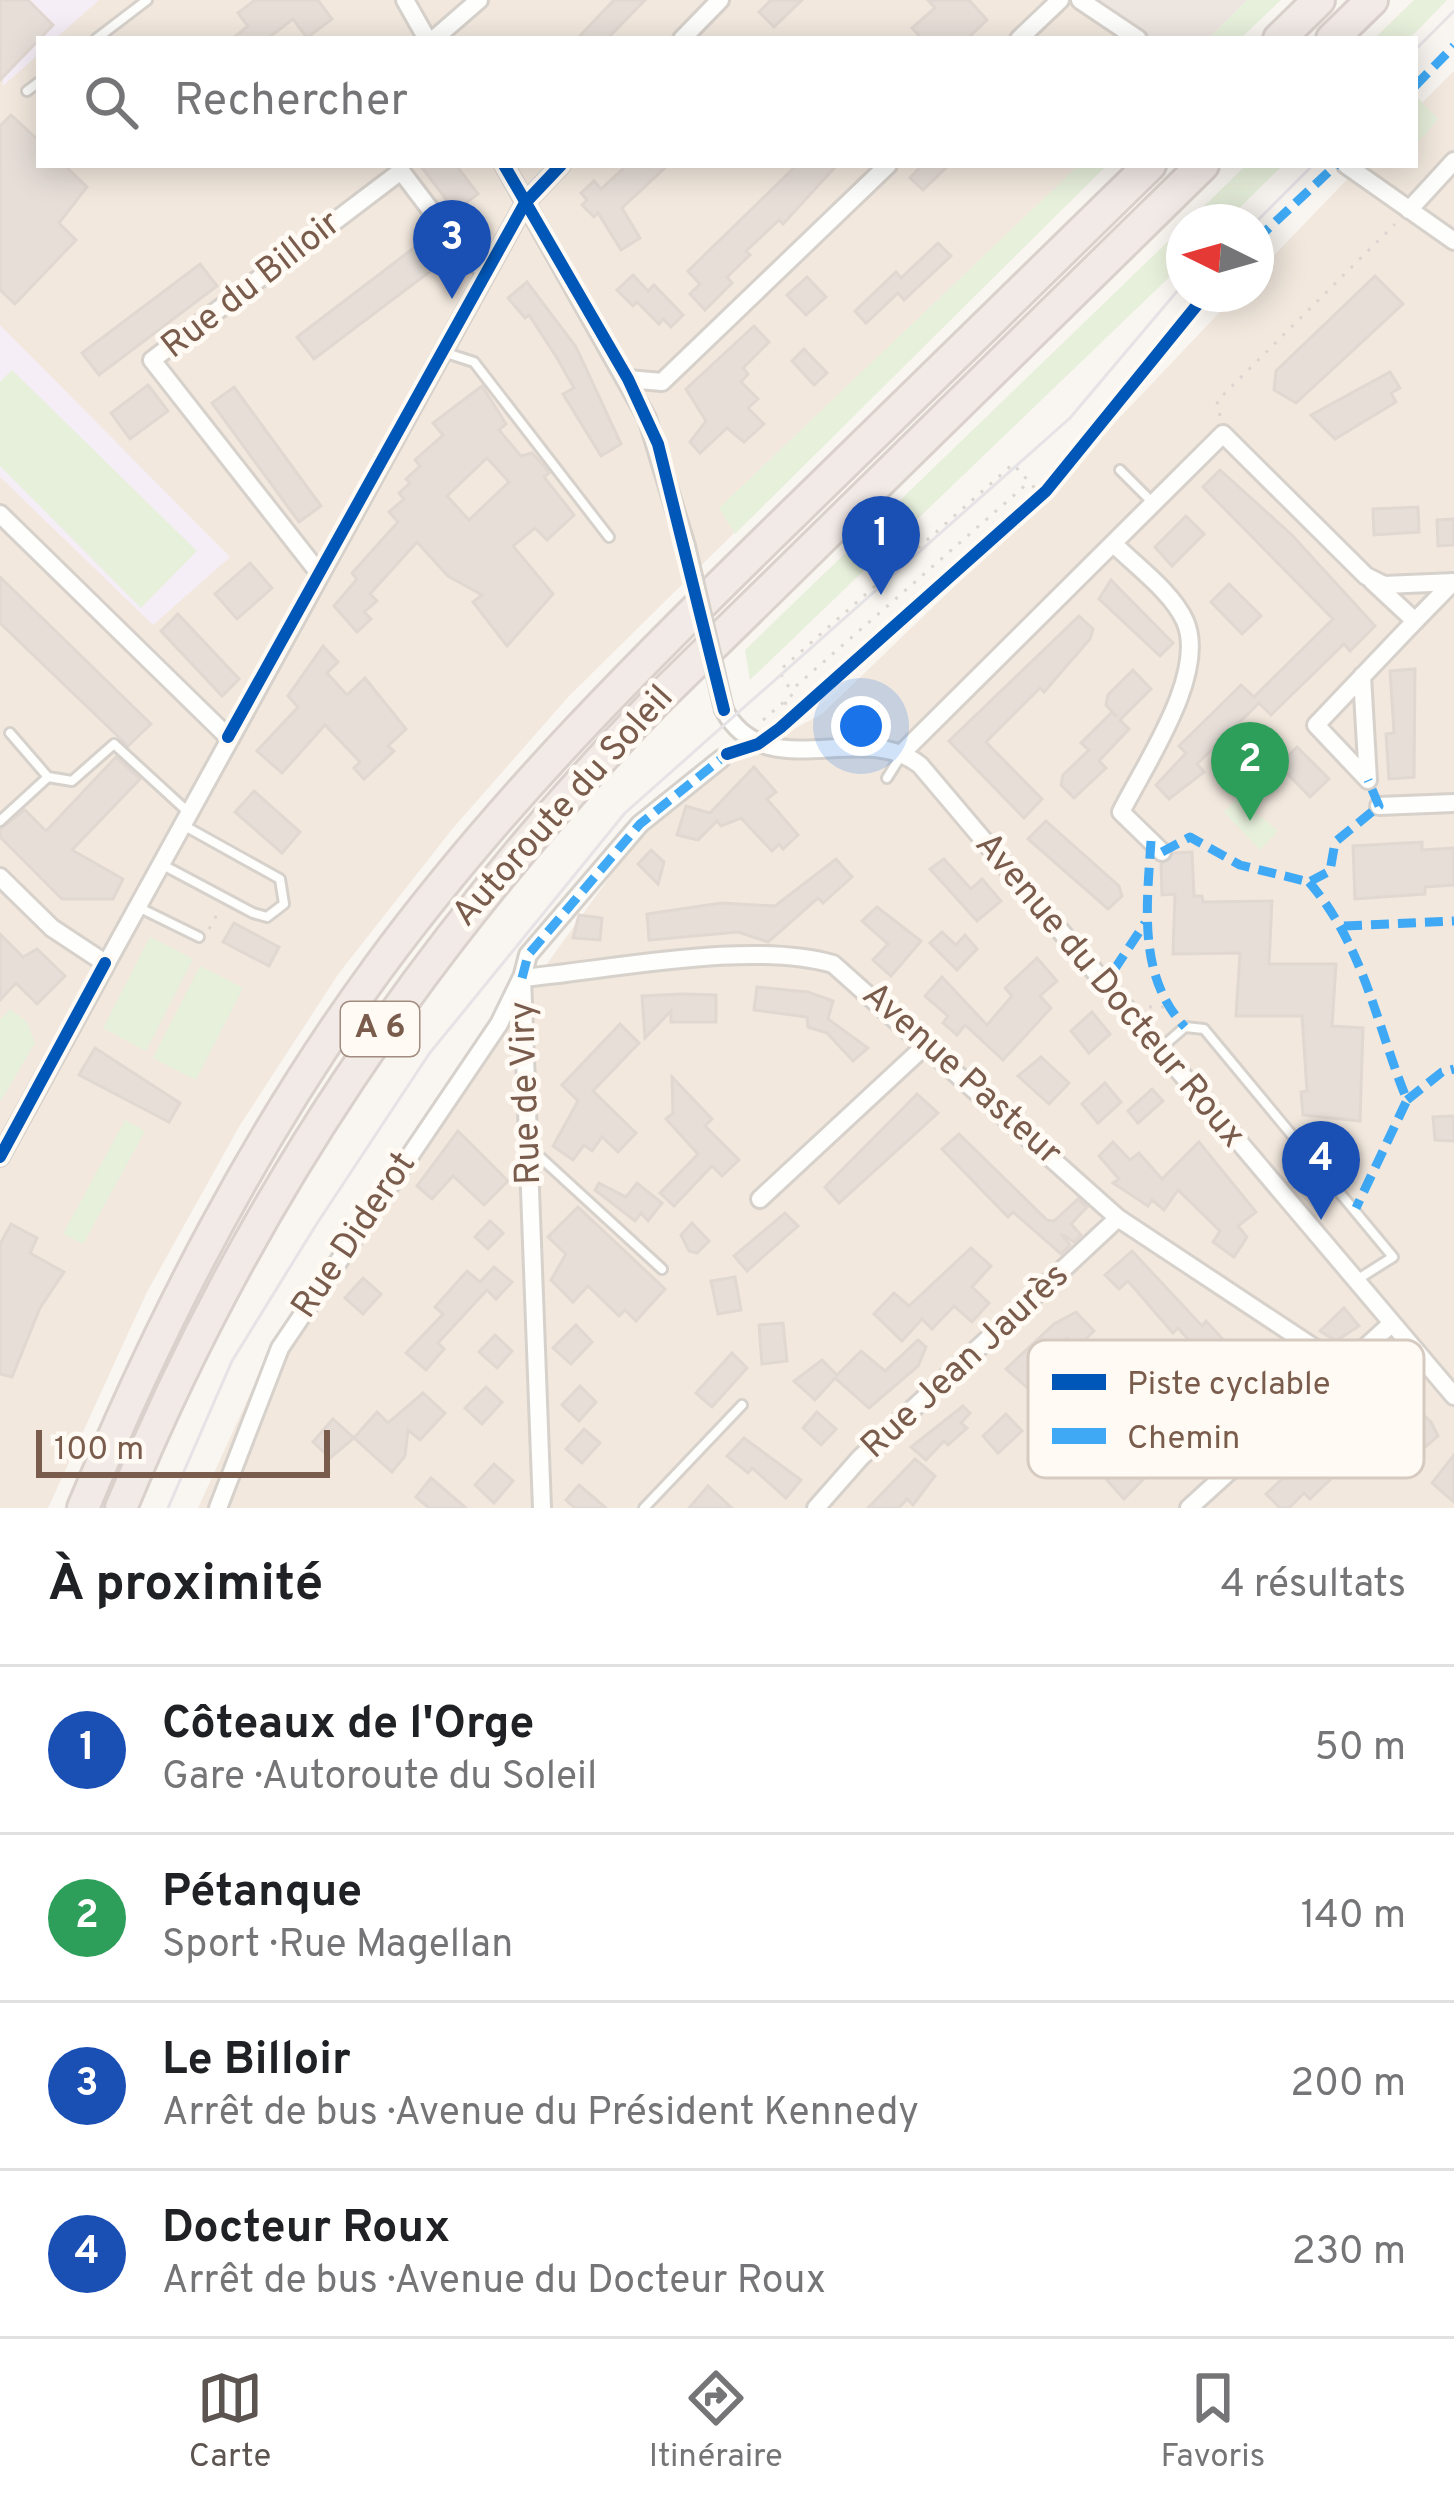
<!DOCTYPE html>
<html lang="fr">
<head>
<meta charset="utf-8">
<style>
  :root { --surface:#fff; --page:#f6f6f6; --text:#202124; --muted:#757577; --line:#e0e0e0; --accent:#5c5450 }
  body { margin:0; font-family:Overpass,sans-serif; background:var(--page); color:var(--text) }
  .compass { position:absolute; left:1166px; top:204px; width:108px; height:108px; border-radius:50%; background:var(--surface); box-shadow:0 6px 30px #0003; rotate:275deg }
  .scale { position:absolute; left:36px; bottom:30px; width:294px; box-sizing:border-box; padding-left:12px; border:6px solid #7a5c4d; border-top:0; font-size:33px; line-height:42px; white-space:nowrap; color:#7a5c4d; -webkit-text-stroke:9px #fffaf3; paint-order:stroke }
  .you { position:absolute; left:861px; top:726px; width:42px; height:42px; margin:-30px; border:9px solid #fff; border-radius:50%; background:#1a73e8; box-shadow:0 0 0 18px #1a73e833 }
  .badge { display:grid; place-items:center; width:78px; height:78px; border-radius:50%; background:var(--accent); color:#fff; font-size:39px; font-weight:700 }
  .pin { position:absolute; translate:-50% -99px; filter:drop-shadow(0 3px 6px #0008) }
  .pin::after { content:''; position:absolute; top:63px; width:42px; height:36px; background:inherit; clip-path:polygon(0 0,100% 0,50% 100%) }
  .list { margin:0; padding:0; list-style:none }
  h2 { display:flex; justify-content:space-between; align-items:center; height:156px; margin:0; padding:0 48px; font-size:51px }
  h2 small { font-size:39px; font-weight:400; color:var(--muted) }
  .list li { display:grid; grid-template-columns:78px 1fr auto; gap:36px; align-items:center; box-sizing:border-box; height:168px; padding:0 48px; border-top:3px solid var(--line) }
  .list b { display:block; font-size:45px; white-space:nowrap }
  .list p { margin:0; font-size:39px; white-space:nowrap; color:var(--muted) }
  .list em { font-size:39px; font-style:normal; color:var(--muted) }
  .icon { flex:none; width:66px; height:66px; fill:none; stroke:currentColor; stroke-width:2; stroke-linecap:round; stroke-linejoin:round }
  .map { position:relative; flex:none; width:1454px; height:1508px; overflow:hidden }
  .search { position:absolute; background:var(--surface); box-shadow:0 6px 30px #0003; left:36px; right:36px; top:36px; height:132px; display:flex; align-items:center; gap:30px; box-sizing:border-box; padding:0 42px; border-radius:0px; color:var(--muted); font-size:45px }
  .sheet { height:828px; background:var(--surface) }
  nav { display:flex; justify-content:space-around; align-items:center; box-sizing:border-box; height:168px; border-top:3px solid var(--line); background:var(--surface); font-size:33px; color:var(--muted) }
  nav a { display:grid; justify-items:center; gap:6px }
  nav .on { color:var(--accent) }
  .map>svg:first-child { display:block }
</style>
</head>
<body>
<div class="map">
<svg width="1454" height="1508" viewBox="0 0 1454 1508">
  <rect width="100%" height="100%" fill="#f9f5f0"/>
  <g fill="#f2e8de">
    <polygon points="0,0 1078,0 1126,39 39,39 39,165 1107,165 569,696 453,828 339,973 240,1125 147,1292 48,1508 0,1508"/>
    <polygon points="1454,71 1454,1508 198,1508 274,1342 637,839 739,758 822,714 1013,530 1237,294 1256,294 1256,274 1361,165 1415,165 1415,110"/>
  </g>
  <polygon fill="#ede5e0" points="1078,0 1247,0 1208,39 1126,39"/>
  <g fill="#f6eef6">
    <polygon points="0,0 99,0 55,39 39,39 39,54 3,86"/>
    <polygon points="0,325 230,557 153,625 0,477"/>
  </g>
  <g fill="#e7f0db">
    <polygon points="1247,0 1281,0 1240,39 1208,39"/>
    <polygon points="1414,0 1447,0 1409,39 1374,39"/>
    <polygon points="1417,97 1438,119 1415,146 1415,99"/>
    <polygon points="1079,165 1107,165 735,534 719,508"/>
    <polygon points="1246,165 1283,165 1225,222 1188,222"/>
    <polygon points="1184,226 1184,263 750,680 745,650"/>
    <polygon points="12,370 197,551 141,608 0,466 0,382"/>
    <polygon points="1238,797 1278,831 1260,850 1224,812"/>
    <polygon points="150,937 193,959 146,1051 103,1028"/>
    <polygon points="200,966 243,988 196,1080 153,1058"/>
    <polygon points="10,1009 27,1022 35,1043 0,1102 0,1020"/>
    <polygon points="125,1120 145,1131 83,1244 63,1234"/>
  </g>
  <g fill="#e6ded7" stroke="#e2d8d2" stroke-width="3" fill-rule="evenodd">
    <polygon points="0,0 28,0 53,25 0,80"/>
    <polygon points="255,0 318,0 332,19 307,38 293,19 267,39 232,39 248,26 238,13"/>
    <polygon points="614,0 645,0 607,39 577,39"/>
    <polygon points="771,0 802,0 774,27 759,12"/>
    <polygon points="928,0 969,0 987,20 967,39 922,39 912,28 935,8"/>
    <polygon points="11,115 39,141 39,165 64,165 87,187 59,223 76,240 15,304 0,290 0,126"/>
    <polygon points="420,165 456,165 478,194 455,211"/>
    <polygon points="627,165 668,165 622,208 640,238 621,250 598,213 594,217 582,205 587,200 581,193 594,181 601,189"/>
    <polygon points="797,165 837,165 783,224 779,220 746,251 750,255 727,277 732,283 705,310 690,294 700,284 688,271"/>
    <polygon points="922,165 949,165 923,190 910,178"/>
    <polygon points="938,243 951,256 904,300 898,293 866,323 855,311 896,272 901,278"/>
    <polygon points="415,247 432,270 314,359 297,337"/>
    <polygon points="200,264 217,286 99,375 82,353"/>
    <polygon points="633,275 648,291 654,285 683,315 671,327 663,319 659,324 637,302 633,306 617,290"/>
    <polygon points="1375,276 1403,304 1296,403 1274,390 1276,371"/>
    <polygon points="807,277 826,297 806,315 787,295"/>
    <polygon points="527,282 576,347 621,444 601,456 563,394 574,388 557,358 529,315 525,318 508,298"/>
    <polygon points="754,326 769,342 743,368 748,374 741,382 758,399 748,408 764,424 744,442 727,428 700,453 690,442 706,421 686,389"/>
    <polygon points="804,349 827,373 814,385 792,361"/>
    <polygon points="1390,372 1400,388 1391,393 1396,402 1335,439 1311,415"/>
    <polygon points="148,385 168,411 130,439 111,413"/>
    <path d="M482,386L506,424L499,430L521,456L532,453L544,466L549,473L544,477L574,515L547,540L535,528L513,546L553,594L507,646L473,602L482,595L448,576L417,542L370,594L377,601L364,612L371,619L357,632L334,606L357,579L352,573L398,522L389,512L404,499L399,493L410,483L406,479L420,466L415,460L443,435L433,423ZM487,458L509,482L469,520L447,496Z"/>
    <polygon points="234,387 321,506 299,522 212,403"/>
    <polygon points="1220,470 1292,535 1375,626 1350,651 1344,644 1271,715 1259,703 1197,764 1204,772 1169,799 1156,785 1186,753 1179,746 1241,685 1254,697 1333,619 1203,487"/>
    <polygon points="1418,507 1419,532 1374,535 1373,509"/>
    <polygon points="1186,516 1204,534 1172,566 1155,547"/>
    <polygon points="1454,519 1454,545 1438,546 1437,520"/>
    <polygon points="250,563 272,588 237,619 215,594"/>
    <polygon points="0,577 151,724 128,746 0,623"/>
    <polygon points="1111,580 1173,643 1160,656 1099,599"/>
    <polygon points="1229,584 1261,616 1242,634 1211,602"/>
    <polygon points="178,614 239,679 222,696 161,631"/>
    <polygon points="1079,616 1093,629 1090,639 1044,692 1040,688 986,742 1042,799 1024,818 949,741"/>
    <polygon points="323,646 338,662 327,673 347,695 365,678 406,729 388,746 394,751 364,779 354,768 360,762 325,725 282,773 257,751 298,707 288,696"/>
    <polygon points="1415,669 1414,777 1389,779 1386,734 1394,733 1390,671"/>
    <polygon points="1133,670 1151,689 1120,720 1129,729 1099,761 1106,768 1074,798 1061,785 1063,775 1089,750 1081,743 1112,712 1117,717 1106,705 1108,695"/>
    <polygon points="1297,747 1329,779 1310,797 1279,765"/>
    <polygon points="116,757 140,779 72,850 123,879 113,899 62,899 0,837 0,829 25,810 46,831"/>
    <polygon points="754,767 776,792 767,799 798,835 783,849 779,844 772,851 741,818 721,826 717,821 698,840 677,835 686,806 710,813"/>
    <polygon points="254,791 300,832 282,853 235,812"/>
    <polygon points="1046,821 1119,886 1122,896 1108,909 1028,839"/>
    <polygon points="1422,842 1422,850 1454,848 1454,885 1425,887 1425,894 1355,899 1353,846"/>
    <polygon points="651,850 664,862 658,884 638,864"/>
    <polygon points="1192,852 1194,896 1202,896 1203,902 1272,901 1269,964 1336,964 1332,1026 1363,1028 1360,1121 1303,1115 1301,1092 1307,1091 1302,1016 1236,1016 1240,953 1173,954 1175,894 1162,895 1161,864 1174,853"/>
    <polygon points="836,859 852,877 823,903 818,898 768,942 738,932 649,940 647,914 721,903 775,906"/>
    <polygon points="944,859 971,889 982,879 1001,901 977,921 930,869"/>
    <polygon points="877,907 921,941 891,976 873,960 888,944 862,921"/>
    <polygon points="579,915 602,918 600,940 573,938"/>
    <polygon points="234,923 279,947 269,966 223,942"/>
    <polygon points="942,932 956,945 965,935 977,949 957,970 930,943"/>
    <polygon points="0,934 23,957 37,949 65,976 37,1004 16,983 0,1000"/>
    <polygon points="1037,958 1057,981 1040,996 1051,1008 1003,1060 965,1025 957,1035 943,1023 948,1016 925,996 942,977 987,1025 1012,996 1005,988"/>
    <polygon points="757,987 808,992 833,1001 828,1019 868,1048 853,1061 827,1033 808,1027 807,1017 754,1010"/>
    <polygon points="682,994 716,995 716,1022 671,1022 671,1011 645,1038 642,996"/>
    <polygon points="1092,1012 1110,1034 1089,1053 1071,1031"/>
    <polygon points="620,1024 639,1043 593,1091 636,1133 618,1152 602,1137 592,1151 584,1145 573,1160 553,1146 578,1101 562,1085"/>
    <polygon points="95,1048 180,1103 169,1122 79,1075"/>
    <polygon points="1041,1057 1069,1083 1049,1104 1018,1076"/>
    <polygon points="672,1077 712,1119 705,1126 739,1160 722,1176 712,1166 674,1206 660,1193 698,1154 666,1119 673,1113"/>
    <polygon points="1105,1083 1121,1102 1098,1123 1082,1104"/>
    <polygon points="1152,1089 1163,1101 1138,1123 1128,1111"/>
    <polygon points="917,1094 938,1113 839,1203 825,1187"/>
    <polygon points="1454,1116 1454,1141 1435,1140 1433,1117"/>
    <polygon points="458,1131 508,1181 484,1205 453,1176 432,1199 417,1186"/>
    <polygon points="959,1134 1047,1220 1054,1221 1078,1199 1087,1207 1071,1224 1081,1235 1074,1242 1061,1234 1070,1245 1061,1254 1013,1212 1008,1217 942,1149"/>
    <polygon points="1113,1142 1130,1160 1139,1153 1162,1179 1199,1142 1256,1212 1238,1226 1247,1237 1234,1257 1213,1242 1220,1231 1178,1190 1164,1210 1152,1200 1148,1206 1113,1183 1119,1179 1099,1156"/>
    <polygon points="599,1183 626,1197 637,1183 662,1203 648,1221 641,1213 635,1221 595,1190"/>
    <polygon points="578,1207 665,1289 636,1321 625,1310 619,1316 588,1286 573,1302 551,1280 566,1254 548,1237"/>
    <polygon points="785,1213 798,1226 747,1271 734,1256"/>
    <polygon points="490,1221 503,1233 488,1249 475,1237"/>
    <polygon points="692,1223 709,1241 697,1253 689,1251 681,1235"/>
    <polygon points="11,1224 37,1238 30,1253 64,1272 40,1308 12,1377 0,1374 0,1244"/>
    <polygon points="971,1248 991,1266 972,1287 989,1303 972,1322 954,1306 932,1329 922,1319 902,1341 874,1314 894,1293 909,1306"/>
    <polygon points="1132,1251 1202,1326 1206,1321 1230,1347 1233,1344 1274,1389 1256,1407 1204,1352 1201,1354 1178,1328 1173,1333 1128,1281 1119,1289 1105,1275"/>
    <polygon points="494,1267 512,1282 496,1299 487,1290 438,1343 444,1349 426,1370 406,1353 443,1314 435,1307 467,1271 480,1282"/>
    <polygon points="735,1277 741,1310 718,1314 711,1281"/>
    <polygon points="363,1278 381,1294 363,1314 345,1298"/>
    <polygon points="1344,1308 1359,1326 1336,1341 1320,1331"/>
    <polygon points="1076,1312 1094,1331 1076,1348 1067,1338 1043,1361 1052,1370 1030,1390 1006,1369 1054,1324"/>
    <polygon points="783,1323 787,1361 762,1364 759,1325"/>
    <polygon points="576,1325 592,1342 571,1364 553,1348"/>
    <polygon points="495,1335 512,1351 497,1368 479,1352"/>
    <polygon points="918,1340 926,1347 918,1366 869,1408 835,1378 815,1400 794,1381 822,1360 837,1375 861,1351 885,1371"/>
    <polygon points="732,1353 747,1368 712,1407 696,1393"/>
    <polygon points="1369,1382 1388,1403 1399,1393 1431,1422 1438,1436 1414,1457 1370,1410 1351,1427 1337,1410"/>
    <polygon points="580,1386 596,1402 579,1421 562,1405"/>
    <polygon points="486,1387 502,1402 482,1424 465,1408"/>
    <polygon points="423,1393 445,1413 420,1440 408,1430 405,1456 392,1472 354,1438 377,1412 388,1423"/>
    <polygon points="963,1406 970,1413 961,1423 967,1428 948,1445 944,1441 926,1460 911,1447"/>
    <polygon points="817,1412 836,1429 821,1445 803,1428"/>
    <polygon points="1006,1414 1022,1431 998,1453 983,1436"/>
    <polygon points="333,1419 354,1438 330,1458 313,1442"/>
    <polygon points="584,1429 600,1443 582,1463 566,1449"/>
    <polygon points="1147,1434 1165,1457 1124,1499 1107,1480 1121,1467 1117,1463"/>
    <polygon points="1326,1437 1342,1455 1323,1472 1330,1480 1310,1499 1304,1493 1289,1508 1280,1508 1266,1494"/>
    <polygon points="744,1438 801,1480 786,1498 752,1468 748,1473 727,1456"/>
    <polygon points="1454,1455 1454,1502 1432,1483"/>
    <polygon points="915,1459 935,1476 913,1505 907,1499 899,1508 868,1508"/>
    <polygon points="494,1464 513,1481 494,1503 475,1485"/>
    <polygon points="431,1478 466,1508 429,1508 416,1497"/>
    <polygon points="579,1485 606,1508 575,1508 566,1500"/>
    <polygon points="708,1486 732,1508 689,1508"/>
  </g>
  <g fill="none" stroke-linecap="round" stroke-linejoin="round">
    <defs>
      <g id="service">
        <polyline points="96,39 147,0"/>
        <polyline points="27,91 39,82"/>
        <polyline points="443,352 474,362 609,537"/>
        <polyline points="1120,470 1153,503"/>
        <polyline points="48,777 72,781 114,744 187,811"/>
        <polyline points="887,778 902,754"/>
        <polyline points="0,821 48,777 10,733"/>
        <polyline points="161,864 253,913 267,917 284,904 280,879 183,825"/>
        <polyline points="138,907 199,937"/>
        <polyline points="1162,1047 1185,1027 1204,1029 1393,1257 1355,1281"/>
        <polyline points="532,1158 541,1158 662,1269"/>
        <polyline points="644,1508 742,1405"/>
      </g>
      <g id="minor">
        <polyline points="405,0 427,39"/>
        <polyline points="1080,0 1138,39"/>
        <polyline points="434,39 479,0"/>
        <polyline points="682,39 720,0"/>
        <polyline points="1019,39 1060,0"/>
        <polyline points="504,165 647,418 686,546"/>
        <polyline points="1346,165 1454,241"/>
        <polyline points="1409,210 1454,161"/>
        <polyline points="628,379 662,382 888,165"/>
        <polyline points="0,514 228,737"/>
        <path d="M1115,545C1137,567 1172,592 1185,621C1208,673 1145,764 1121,812L1162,852"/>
        <polyline points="319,573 152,360 401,171 461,250 486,272"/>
        <polyline points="1372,581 1415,621 1453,582"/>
        <polyline points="1362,676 1368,780 1316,725 1415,621"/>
        <path d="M724,710C766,787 862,719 920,765L1454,1396"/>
        <polyline points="903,752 1223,434 1366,576 1384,585 1454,582"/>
        <polyline points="1379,806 1454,803"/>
        <polyline points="0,877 52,928 105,963"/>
        <path d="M522,978C610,970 751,940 833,964L1118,1218L1343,1367"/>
        <polyline points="0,1157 525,203 561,165"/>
        <polyline points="760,1199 927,1044"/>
        <polyline points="218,1508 280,1348 499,1024 521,979"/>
        <polyline points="542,1508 522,978 528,955 640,824 721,759"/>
        <polyline points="816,1508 860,1458 1118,1218"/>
        <polyline points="1189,1508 1390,1325"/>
      </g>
      <g id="motorway">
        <polyline points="1279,39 1319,0"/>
        <polyline points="1332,39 1372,0"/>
        <path d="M83,1508C162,1318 256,1135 378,968C502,799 650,653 800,507C917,393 1034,279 1150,165"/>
        <path d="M121,1508C246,1203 426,939 655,702L1203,165"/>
      </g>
    </defs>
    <use href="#service" stroke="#d7d1cb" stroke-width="14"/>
    <use href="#minor" stroke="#d7d1cb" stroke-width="22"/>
    <use href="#motorway" stroke="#dad1cc" stroke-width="36"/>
    <g stroke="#dcd5d0" stroke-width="3" stroke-dasharray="3 9" stroke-linecap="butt">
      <polyline points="1220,416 1217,401 1395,224"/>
      <polyline points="796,686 1028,483"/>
      <polyline points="784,703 804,707"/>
      <polyline points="763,720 793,694 779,671 1013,464 1041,495"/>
      <polyline points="209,929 219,911"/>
      <polyline points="1149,1007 1166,1007"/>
    </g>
    <use href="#service" stroke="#fefefd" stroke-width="8"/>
    <use href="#minor" stroke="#fefefd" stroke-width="16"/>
    <use href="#motorway" stroke="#f2eae7" stroke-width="30"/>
    <g stroke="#e6e3e7" stroke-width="3">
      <polyline points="1415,50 1454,11"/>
      <polyline points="1256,222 1313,165"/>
      <polyline points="168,1508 232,1361 316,1225 429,1054 625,813 1070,418 1184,283"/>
    </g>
    <defs>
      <polyline id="minor-bridge" points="686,546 724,710"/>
    </defs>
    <use href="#minor-bridge" stroke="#d7d1cb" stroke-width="22" stroke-linecap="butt"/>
    <use href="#minor-bridge" stroke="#fefefd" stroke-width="16"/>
    <g stroke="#3fa9f5" stroke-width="9" stroke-dasharray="18 9" stroke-linecap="butt">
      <polyline points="1415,86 1454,46"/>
      <polyline points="1256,240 1336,165"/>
      <path d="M1151,841C1147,905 1137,976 1185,1027"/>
      <polyline points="1162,852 1190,837 1240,865 1309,882 1330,871 1335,842 1379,806 1368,780"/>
      <path d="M1309,882C1364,946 1376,1024 1407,1100L1356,1208"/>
      <polyline points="1344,926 1454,921"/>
      <polyline points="1114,970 1145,923"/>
      <polyline points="522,978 528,955 640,824 727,754"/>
      <polyline points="1407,1100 1442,1072 1454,1069"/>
    </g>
    <defs>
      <g id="cycleway">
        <polyline points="504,165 628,379 658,444 724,710"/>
        <polyline points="228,737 525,203 561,165"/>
        <polyline points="727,754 758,744 780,728 1046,491 1206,294"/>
        <polyline points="0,1157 105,963"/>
      </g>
    </defs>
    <use href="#cycleway" stroke="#fffaf3" stroke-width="20"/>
    <use href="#cycleway" stroke="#0057b8" stroke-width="12"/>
  </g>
  <g text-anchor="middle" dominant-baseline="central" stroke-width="10" stroke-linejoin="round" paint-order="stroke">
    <rect fill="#fffaf3" stroke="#a28b7f" stroke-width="3" x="341" y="1002" width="78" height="54" rx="9"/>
    <g font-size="33" font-weight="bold" fill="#7a5c4d">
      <text x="380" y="1029">A 6</text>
    </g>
    <g font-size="36" fill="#7a5c4d" stroke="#fffaf3">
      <text transform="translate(252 286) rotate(-38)">Rue du Billoir</text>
      <text transform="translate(564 807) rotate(-48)">Autoroute du Soleil</text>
      <text transform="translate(1109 991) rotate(50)">Avenue du Docteur Roux</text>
      <text transform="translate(961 1075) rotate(42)">Avenue Pasteur</text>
      <text transform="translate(527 1093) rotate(-92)">Rue de Viry</text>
      <text transform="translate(355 1236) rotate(-56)">Rue Diderot</text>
      <text transform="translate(966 1362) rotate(-43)">Rue Jean Jaurès</text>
    </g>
  </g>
  <rect x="1028" y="1340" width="396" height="138" rx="18" fill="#fffaf3" stroke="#d7cbc1" stroke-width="3"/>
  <rect x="1052" y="1374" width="54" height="16" fill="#0057b8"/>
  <rect x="1052" y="1428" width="54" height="16" fill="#3fa9f5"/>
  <g font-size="33" fill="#7a5c4d">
    <text x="1127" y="1394">Piste cyclable</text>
    <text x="1127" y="1448">Chemin</text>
  </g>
</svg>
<svg class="compass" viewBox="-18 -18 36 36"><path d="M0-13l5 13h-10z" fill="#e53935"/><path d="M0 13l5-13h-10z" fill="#757577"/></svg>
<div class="scale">100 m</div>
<div class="you"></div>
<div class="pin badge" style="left:881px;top:595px;background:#1a4fb4">1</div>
<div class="pin badge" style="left:1250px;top:821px;background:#2e9e5b">2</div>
<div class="pin badge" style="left:452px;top:299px;background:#1a4fb4">3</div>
<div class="pin badge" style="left:1321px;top:1220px;background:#1a4fb4">4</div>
<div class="search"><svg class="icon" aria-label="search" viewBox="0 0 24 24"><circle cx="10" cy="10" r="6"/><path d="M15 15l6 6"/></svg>Rechercher</div>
</div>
<section class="sheet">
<h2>À proximité<small>4 résultats</small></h2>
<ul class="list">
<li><span class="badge" style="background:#1a4fb4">1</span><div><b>Côteaux de l'Orge</b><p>Gare · Autoroute du Soleil</p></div><em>50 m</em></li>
<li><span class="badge" style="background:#2e9e5b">2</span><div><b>Pétanque</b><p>Sport · Rue Magellan</p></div><em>140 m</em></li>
<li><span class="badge" style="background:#1a4fb4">3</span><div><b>Le Billoir</b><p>Arrêt de bus · Avenue du Président Kennedy</p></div><em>200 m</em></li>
<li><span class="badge" style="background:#1a4fb4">4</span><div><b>Docteur Roux</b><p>Arrêt de bus · Avenue du Docteur Roux</p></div><em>230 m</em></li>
</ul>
</section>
<nav>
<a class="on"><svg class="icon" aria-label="map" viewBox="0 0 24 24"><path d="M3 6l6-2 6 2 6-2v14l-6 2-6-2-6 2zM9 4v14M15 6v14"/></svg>Carte</a>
<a><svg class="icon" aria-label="directions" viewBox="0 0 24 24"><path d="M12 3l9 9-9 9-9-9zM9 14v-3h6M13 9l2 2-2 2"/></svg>Itinéraire</a>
<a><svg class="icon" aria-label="saved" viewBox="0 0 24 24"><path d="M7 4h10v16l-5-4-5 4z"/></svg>Favoris</a>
</nav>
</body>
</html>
